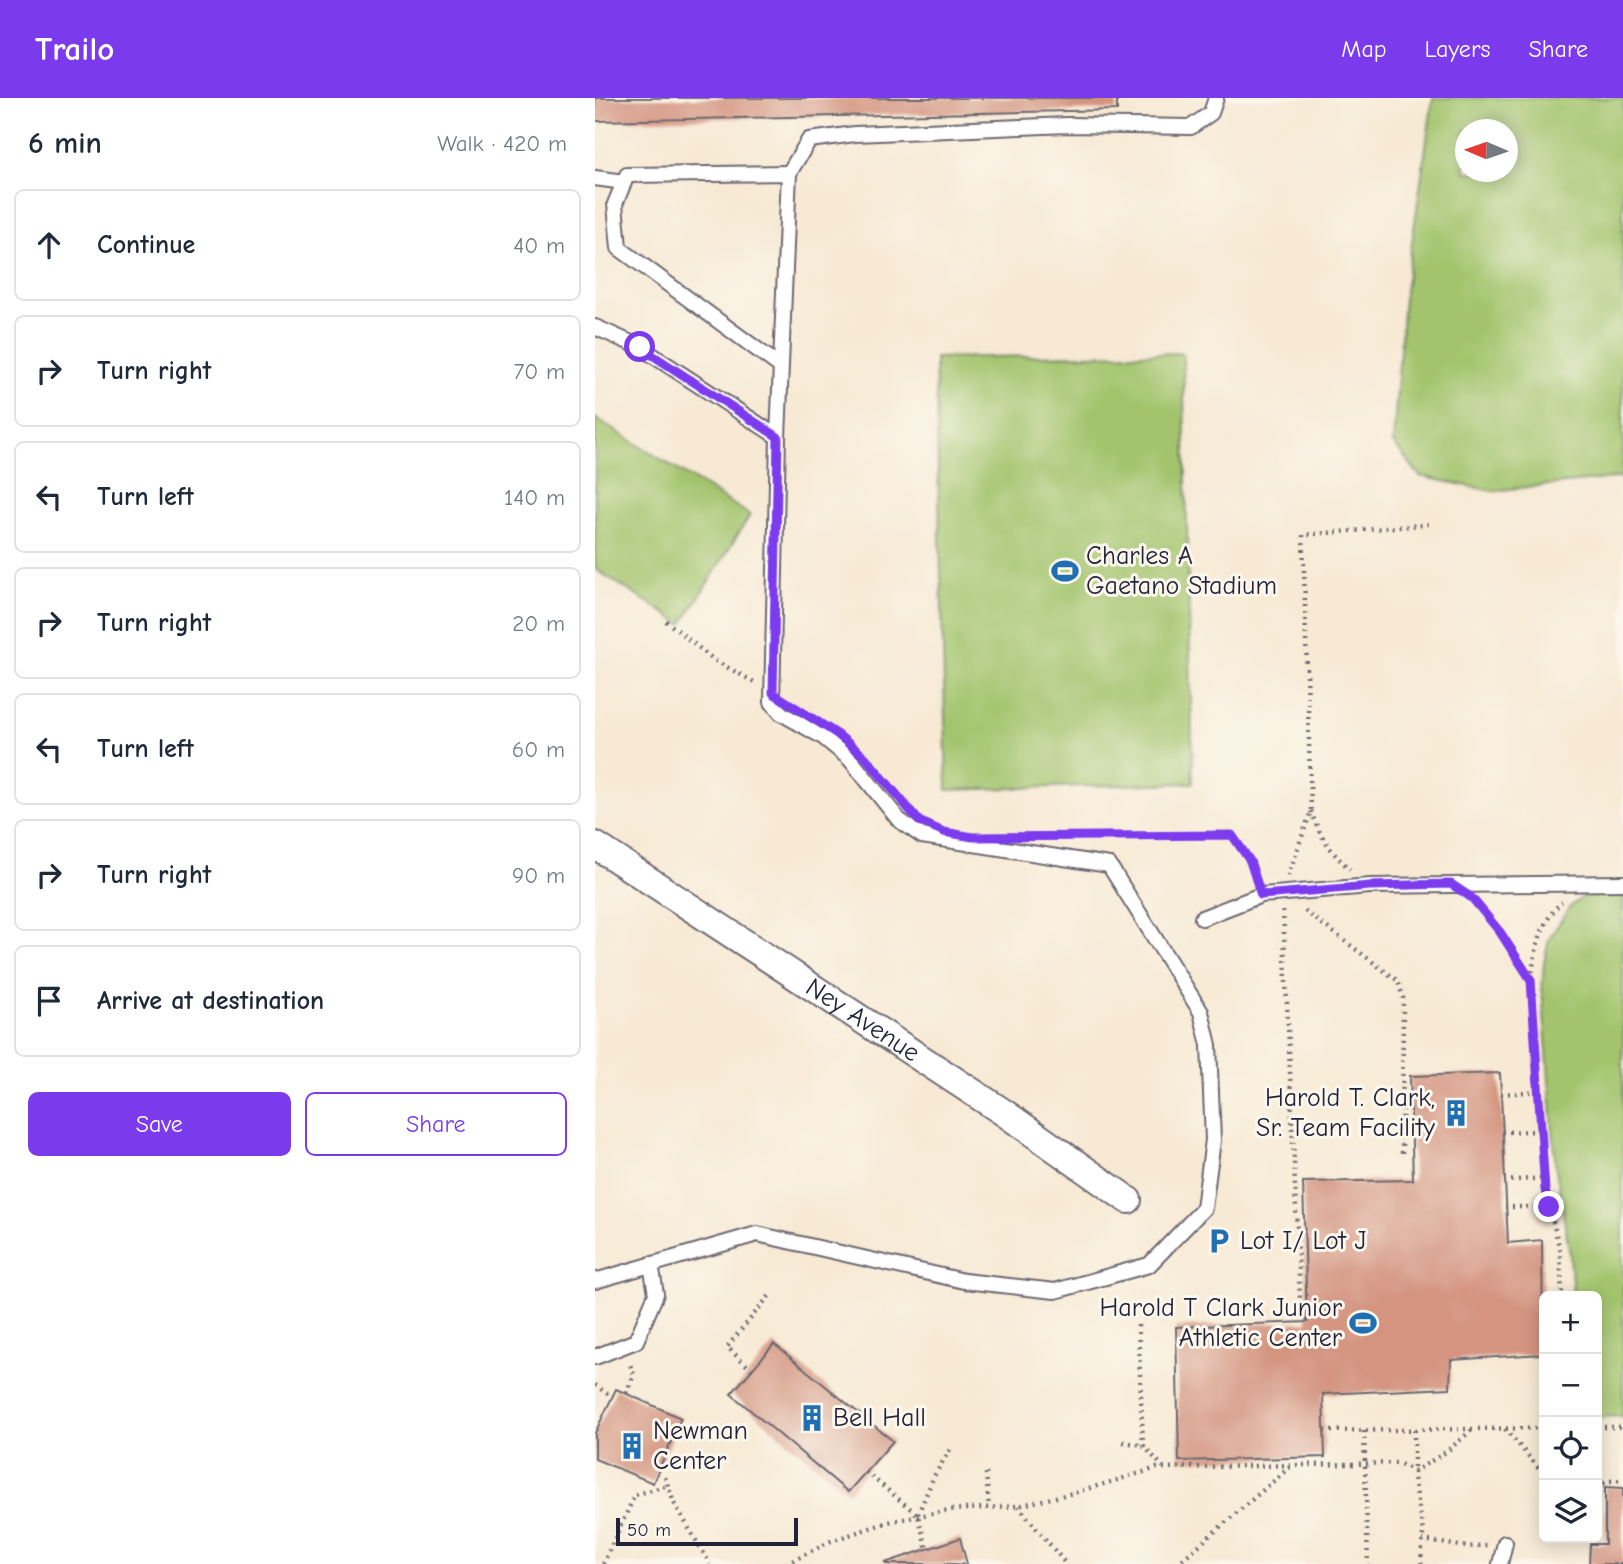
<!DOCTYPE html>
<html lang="en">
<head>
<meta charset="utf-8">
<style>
  :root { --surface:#fff; --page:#f6f6f7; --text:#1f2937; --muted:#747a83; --line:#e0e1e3; --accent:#7c3aed }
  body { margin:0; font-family:"Comic Neue",sans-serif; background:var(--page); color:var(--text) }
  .controls { position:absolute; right:21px; bottom:21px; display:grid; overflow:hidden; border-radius:10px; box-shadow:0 4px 18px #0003 }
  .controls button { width:63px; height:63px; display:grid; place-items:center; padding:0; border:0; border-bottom:2px solid var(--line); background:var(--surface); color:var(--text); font:35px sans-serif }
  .compass { position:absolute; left:860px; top:21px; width:63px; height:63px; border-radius:50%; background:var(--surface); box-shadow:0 4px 18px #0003; rotate:272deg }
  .scale { position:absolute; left:21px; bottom:18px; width:182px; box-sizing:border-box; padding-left:7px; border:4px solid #22223b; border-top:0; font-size:19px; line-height:24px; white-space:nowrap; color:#22223b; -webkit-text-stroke:5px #fbf7ec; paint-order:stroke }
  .stop { position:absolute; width:21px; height:21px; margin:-16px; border:5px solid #7c3aed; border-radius:50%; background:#fff }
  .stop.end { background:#7c3aed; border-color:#fff; box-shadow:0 2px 7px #0008 }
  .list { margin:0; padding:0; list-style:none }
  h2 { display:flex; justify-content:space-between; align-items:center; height:91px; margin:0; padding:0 28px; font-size:30px }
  h2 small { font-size:23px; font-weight:400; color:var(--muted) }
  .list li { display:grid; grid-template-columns:46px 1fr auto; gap:21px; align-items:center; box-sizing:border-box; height:112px; margin:0 14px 14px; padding:0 14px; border:2px solid var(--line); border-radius:10px }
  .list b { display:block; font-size:26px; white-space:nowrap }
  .list em { font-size:23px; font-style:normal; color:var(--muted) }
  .actions { display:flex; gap:14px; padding:21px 28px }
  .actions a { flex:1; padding:16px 0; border:2px solid var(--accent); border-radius:10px; text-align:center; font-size:24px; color:var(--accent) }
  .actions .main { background:var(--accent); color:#fff }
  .icon { flex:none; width:38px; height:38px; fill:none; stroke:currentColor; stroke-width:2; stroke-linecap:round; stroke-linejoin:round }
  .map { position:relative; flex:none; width:1028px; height:1466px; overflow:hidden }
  header { display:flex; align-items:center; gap:42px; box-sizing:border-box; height:98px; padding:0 35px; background:var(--accent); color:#fff }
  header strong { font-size:33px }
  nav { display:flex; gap:38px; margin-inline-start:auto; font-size:24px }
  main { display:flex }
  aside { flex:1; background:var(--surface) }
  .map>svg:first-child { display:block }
</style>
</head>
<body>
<header>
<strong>Trailo</strong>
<nav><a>Map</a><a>Layers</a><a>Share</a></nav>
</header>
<main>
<aside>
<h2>6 min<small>Walk · 420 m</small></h2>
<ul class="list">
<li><svg class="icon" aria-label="ahead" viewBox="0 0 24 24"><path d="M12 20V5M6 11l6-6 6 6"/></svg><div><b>Continue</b></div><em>40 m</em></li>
<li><svg class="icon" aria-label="right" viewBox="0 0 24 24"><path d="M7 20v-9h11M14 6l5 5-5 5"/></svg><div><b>Turn right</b></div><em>70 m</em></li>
<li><svg class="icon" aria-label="left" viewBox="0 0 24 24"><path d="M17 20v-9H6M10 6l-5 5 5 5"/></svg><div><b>Turn left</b></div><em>140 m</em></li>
<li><svg class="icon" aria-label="right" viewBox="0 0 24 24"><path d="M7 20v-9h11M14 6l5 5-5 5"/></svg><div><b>Turn right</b></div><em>20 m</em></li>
<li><svg class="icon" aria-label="left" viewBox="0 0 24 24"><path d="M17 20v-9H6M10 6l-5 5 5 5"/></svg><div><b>Turn left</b></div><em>60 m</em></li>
<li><svg class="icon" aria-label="right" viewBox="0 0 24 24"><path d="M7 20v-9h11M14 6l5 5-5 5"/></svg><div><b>Turn right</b></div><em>90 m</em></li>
<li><svg class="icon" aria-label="arrive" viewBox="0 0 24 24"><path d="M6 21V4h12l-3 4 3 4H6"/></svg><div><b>Arrive at destination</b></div></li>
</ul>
<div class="actions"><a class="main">Save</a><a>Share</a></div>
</aside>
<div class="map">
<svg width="1028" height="1466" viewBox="0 0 1028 1466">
  <rect width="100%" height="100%" fill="#fbf7ec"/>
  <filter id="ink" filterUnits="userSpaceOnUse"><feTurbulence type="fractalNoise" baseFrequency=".0143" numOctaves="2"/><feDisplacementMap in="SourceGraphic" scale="14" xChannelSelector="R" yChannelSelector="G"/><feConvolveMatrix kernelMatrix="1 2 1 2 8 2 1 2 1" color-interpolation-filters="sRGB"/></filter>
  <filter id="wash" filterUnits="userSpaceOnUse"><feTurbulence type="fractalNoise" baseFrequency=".00686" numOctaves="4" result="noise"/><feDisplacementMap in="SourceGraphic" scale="28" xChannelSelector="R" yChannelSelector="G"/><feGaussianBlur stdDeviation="1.57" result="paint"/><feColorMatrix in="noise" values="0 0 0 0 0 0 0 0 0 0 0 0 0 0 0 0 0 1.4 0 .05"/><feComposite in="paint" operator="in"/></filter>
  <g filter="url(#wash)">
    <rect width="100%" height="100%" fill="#f7e9d3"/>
    <g fill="#a3c46d" stroke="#627354" stroke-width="2" fill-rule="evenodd">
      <path d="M838,0H1028V379L897,393L825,378L798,345L809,200ZM870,32H912V74H870Z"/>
      <polygon points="588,255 598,685 352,692 340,260"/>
      <polygon points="0,320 155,417 87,526 0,471"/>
      <polygon points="1028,795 1028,1318 1002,1319 1002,1198 978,1198 975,1157 961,1071 947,890 949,865 954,841 975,809 991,796"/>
    </g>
    <g id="blocks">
      <g fill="#d49480">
        <polygon points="0,0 522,0 522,12 0,23"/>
        <polygon points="905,975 913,1145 947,1142 948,1256 856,1262 855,1290 728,1296 730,1359 584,1363 581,1229 712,1224 708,1084 818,1082 815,978"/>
        <polygon points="179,1246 298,1343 253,1394 136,1296"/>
        <polygon points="21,1291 86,1320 58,1385 0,1361 0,1335"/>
        <polygon points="1010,1389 1028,1390 1028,1466 994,1466 995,1446 1010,1446"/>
        <polygon points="365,1440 372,1466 291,1466 290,1465"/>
      </g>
    </g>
  </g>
  <g filter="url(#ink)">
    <use href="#blocks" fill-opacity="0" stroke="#6d6870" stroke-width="2"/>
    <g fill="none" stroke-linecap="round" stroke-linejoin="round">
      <defs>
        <g id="lane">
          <polyline points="194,75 214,42 260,36 473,27 596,29 616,15 621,0"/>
          <polyline points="0,80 29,84"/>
          <polyline points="0,229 45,249 183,339 177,604 186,615 228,639 255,661 304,722 327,738 514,767 606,914 614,947 618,1042 609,1110 554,1167 460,1193 369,1183 162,1136 0,1183"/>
          <polyline points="183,339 194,75 32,77 20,106 24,150 186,269"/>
          <polyline points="607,820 666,797 775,788 1028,785"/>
          <polyline points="0,1259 41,1243 61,1196 56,1166"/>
          <polyline points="905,1466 910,1445"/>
        </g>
        <g id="street">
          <path id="s1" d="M0,747L408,1014L533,1102"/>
        </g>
      </defs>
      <use href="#lane" stroke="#6d6870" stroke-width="18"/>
      <use href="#street" stroke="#6d6870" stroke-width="30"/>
      <g stroke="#6d6870" stroke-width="4.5" stroke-dasharray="2 5" stroke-linecap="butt">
        <polyline points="71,523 119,562 159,584"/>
        <path d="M716,713C724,737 736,755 755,771"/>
        <polyline points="469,739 637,737 655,763 661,781"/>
        <polyline points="693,778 716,713 708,437 838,426"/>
        <polyline points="882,806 905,834 936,882 950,1092 965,1152 967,1198"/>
        <polyline points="688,813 705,1201"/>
        <polyline points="710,813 803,883 808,900 807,1059"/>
        <path d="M936,881C940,854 945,823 967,804"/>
        <polyline points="906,996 944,993"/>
        <polyline points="907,1034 947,1033"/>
        <polyline points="909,1083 950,1080"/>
        <polyline points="910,1109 954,1109"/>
        <polyline points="543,1227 548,1347"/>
        <polyline points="157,1272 132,1249 175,1197"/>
        <polyline points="0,1287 17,1299"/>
        <polyline points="31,1295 39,1277 34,1264"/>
        <polyline points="1002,1329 1028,1329"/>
        <polyline points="910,1331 949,1376"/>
        <polyline points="819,1332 819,1379 828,1434 826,1466"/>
        <polyline points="729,1333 949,1330"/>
        <polyline points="769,1333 773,1466"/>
        <polyline points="528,1344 548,1347 568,1369"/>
        <polyline points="271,1374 323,1417 332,1452"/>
        <polyline points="391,1375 394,1410"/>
        <polyline points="70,1379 79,1405 115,1466"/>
        <polyline points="1002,1388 1015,1383 1028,1382"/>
        <polyline points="423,1408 471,1466"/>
        <polyline points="323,1416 339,1378 356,1350"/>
        <polyline points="827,1442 872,1449 892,1447"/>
        <polyline points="8,1466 40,1397 73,1387"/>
        <polyline points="191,1466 236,1443 293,1424 354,1412 423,1408 482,1394 562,1370 803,1365 820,1373 851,1354 878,1331"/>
        <polyline points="582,1466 695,1369"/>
      </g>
      <use href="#lane" stroke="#fff" stroke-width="14"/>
      <use href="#street" stroke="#fff" stroke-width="26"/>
    </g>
  </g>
  <g fill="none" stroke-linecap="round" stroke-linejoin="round" filter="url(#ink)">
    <polyline stroke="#7c3aed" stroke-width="9" points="45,249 183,339 178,595 242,636 270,659 324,723 349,734 378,739 637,737 655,763 666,797 775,788 856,786 877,800 905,834 936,882 950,1092 954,1109"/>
  </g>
  <defs>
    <symbol id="stadium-bare" viewBox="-9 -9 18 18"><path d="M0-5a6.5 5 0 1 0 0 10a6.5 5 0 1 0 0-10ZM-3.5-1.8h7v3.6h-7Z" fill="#1f6fb2" stroke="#fbf7ec" stroke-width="2.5" paint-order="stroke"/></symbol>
    <symbol id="building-bare" viewBox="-9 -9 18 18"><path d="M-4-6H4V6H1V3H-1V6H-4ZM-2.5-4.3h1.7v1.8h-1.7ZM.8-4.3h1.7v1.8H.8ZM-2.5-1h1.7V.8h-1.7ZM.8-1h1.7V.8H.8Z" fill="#1f6fb2" stroke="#fbf7ec" stroke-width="2.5" paint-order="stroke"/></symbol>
    <symbol id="parking-bare" viewBox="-9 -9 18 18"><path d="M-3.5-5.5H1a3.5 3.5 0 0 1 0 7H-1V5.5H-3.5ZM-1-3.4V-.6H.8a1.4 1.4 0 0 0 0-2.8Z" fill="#1f6fb2" stroke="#fbf7ec" stroke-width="2.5" paint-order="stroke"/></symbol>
  </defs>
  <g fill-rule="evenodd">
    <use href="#stadium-bare" x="451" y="454" width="38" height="38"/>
    <use href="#building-bare" x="842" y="996" width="38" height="38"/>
    <use href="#parking-bare" x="605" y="1124" width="38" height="38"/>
    <use href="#stadium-bare" x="749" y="1206" width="38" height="38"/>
    <use href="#building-bare" x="198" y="1301" width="38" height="38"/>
    <use href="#building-bare" x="18" y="1329" width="38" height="38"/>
  </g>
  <g text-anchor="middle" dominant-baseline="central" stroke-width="6" stroke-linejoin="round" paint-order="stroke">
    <g font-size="26" fill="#22223b" stroke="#fbf7ec" text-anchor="start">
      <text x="491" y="458">Charles A<tspan x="491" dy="30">Gaetano Stadium</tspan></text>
      <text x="840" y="1000" text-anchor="end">Harold T. Clark,<tspan x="840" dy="30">Sr. Team Facility</tspan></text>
      <text x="645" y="1143">Lot I/ Lot J</text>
      <text x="747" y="1210" text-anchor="end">Harold T Clark Junior<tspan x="747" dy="30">Athletic Center</tspan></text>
      <text x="238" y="1320">Bell Hall</text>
      <text x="58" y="1333">Newman<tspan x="58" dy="30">Center</tspan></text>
    </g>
    <g font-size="26" fill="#22223b" stroke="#fbf7ec">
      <text stroke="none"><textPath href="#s1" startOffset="320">Ney Avenue</textPath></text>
    </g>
  </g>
</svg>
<div class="controls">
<button>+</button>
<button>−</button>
<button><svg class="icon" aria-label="locate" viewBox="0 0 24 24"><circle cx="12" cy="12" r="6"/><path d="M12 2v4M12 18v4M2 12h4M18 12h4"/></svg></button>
<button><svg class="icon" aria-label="layers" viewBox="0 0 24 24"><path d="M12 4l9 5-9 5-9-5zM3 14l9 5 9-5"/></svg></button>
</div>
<svg class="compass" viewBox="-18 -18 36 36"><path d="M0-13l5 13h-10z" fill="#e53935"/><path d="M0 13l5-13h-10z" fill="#747a83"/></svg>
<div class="scale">50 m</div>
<div class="stop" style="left:45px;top:249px"></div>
<div class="stop end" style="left:954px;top:1109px"></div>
</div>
</main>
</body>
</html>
